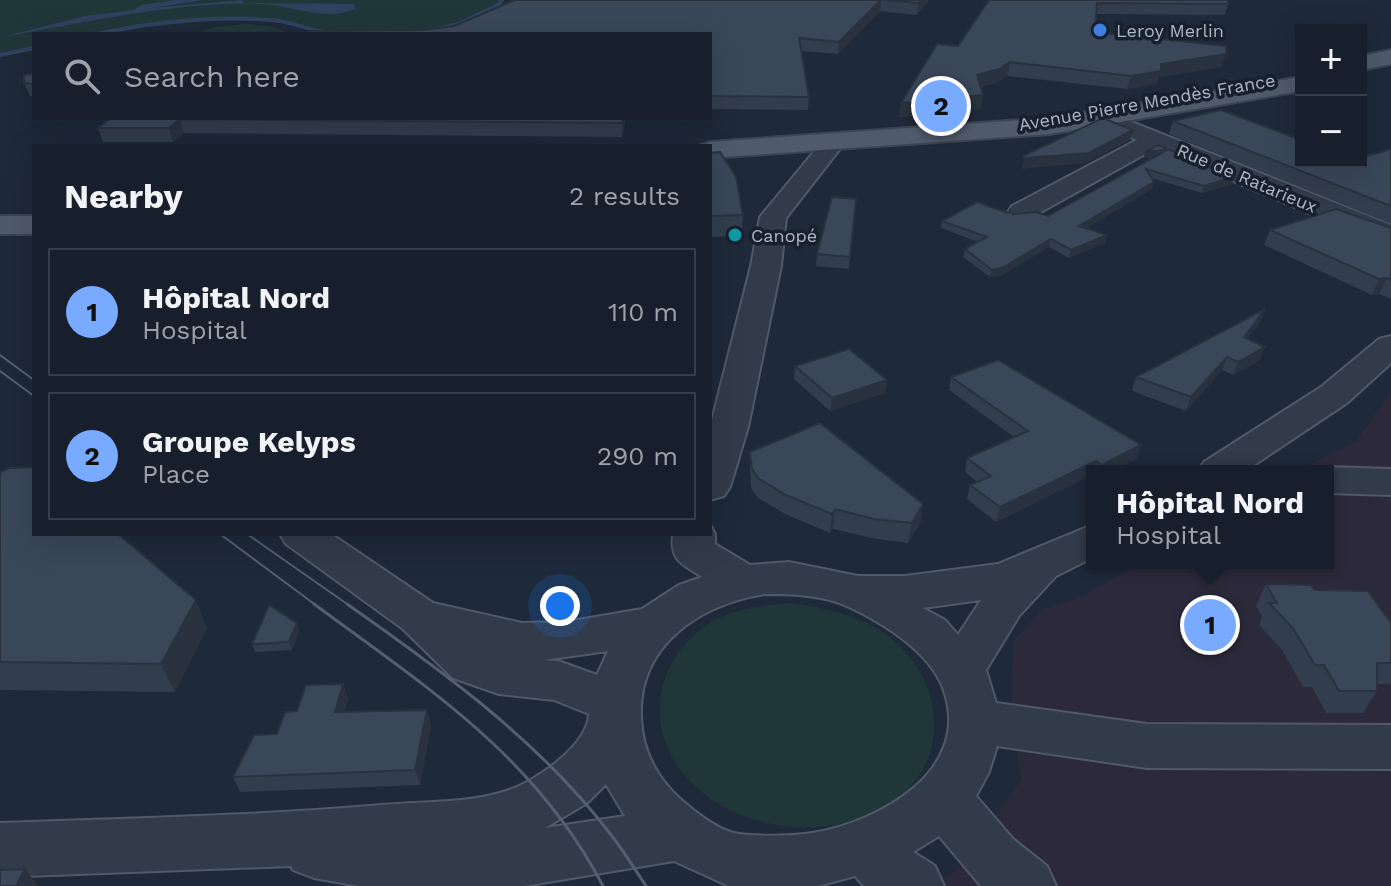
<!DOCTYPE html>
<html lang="en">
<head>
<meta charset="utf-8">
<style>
  :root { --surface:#161f2b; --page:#1f2733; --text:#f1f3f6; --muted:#9ea2a9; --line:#353d47; --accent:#78abff }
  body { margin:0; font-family:"Work Sans",sans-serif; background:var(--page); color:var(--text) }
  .controls { position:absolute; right:24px; top:24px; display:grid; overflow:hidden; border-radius:0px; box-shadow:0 8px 32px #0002 }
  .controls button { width:72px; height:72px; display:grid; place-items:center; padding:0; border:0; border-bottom:2px solid var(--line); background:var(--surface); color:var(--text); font:40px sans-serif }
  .you { position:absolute; left:560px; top:606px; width:28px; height:28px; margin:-20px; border:6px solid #fff; border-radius:50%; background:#1a73e8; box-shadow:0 0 0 12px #1a73e833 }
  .badge { display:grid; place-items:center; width:52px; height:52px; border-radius:50%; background:var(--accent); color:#111; font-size:26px; font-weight:700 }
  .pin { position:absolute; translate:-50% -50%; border:4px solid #fff; box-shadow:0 2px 8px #0006 }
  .popup { position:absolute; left:1086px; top:465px; width:248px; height:104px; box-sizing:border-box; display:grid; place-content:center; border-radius:0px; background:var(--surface); filter:drop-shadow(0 2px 6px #0005); font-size:26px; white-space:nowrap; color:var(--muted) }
  .popup b { font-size:30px; color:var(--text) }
  .popup::after { content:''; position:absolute; left:50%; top:100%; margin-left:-16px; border:16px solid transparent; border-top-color:var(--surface) }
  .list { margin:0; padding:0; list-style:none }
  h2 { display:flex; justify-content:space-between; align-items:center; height:104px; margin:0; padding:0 32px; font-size:34px }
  h2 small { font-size:26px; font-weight:400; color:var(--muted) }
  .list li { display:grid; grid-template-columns:52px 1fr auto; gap:24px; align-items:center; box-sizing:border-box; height:128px; margin:0 16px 16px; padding:0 16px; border:2px solid var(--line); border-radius:0px }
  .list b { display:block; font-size:30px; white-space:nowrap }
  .list p { margin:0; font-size:26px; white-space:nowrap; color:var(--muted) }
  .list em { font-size:26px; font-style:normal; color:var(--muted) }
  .icon { flex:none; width:44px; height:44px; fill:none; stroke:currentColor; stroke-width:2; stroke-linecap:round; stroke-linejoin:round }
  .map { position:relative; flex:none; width:1391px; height:886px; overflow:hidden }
  .search { position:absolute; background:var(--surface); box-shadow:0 8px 32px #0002; left:32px; top:32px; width:680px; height:88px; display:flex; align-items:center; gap:20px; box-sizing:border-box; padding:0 28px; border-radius:0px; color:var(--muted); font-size:30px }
  .panel { position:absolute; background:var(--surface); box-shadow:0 8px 32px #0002; left:32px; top:144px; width:680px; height:392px; border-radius:0px }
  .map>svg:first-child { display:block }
</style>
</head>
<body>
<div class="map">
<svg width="1391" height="886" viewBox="0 0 1391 886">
  <rect width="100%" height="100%" fill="#1e2939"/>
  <polygon fill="#2c2a3a" points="1391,391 1391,886 920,886 953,873 1021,780 1011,718 1013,641 1043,609 1085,595 1139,563 1328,563 1328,471 1298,471 1357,440"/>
  <g fill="#20373a">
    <path d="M0,0H500L496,5C479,12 463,20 445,26C420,34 338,35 312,30C291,26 274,18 252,19C179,21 107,34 34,34V47L0,54Z"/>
    <polygon points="247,24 269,26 292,34 195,34 214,27"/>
    <path d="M792,603C821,608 847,612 873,626C944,665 960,763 885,807C824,842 735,832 686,777C642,728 655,657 711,622C735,607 765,606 792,603Z"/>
  </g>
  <path fill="#2e4260" d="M174,0H203L151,8L243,0V3L354,4L355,9C326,22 294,6 265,4C181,0 84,23 2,37L85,16L134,10L142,5Z"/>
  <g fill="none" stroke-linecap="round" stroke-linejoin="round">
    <g stroke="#2e4260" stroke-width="4">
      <polyline points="432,30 458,24 498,5 502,0"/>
      <path d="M96,34C153,22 212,15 271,20C290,21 307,30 326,32"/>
      <polyline points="0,55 34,48"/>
    </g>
    <defs>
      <g id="minor">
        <polygon points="1104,111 1391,225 1391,243 1306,212 1156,148 1030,218 1012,218 1008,212 1012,206 1137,140 1096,123 1093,118 1096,113"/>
        <polygon points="835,134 843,136 846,141 786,218 781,266 748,427 730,487 724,496 710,500 710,428 751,266 760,217 827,136"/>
        <polygon points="1391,336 1391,363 1347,403 1245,471 1198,471 1204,462 1321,387 1379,339"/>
        <polygon points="1328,467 1391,469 1391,495 1328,493 1328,471 1314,471"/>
        <path d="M710,525L715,534V544L750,565L789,562L858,576H905L998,564L1092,525V558L1056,576L1019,616L986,670L996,703L1147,724L1391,725V769L1147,768L997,746L989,772L976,796L1013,839L1047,866L1056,886H981L939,836L913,852L935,866L944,886H864L855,876L818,886H729L674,861L524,886H359L314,878L293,870L291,866L0,877V823C128,818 255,816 382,805C423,801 470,804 509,790C536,781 588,745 589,714L554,700L499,694L453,678L403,629L286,544L280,534H331L433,603L522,623L566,622L642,609L679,585L702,577C681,563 670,561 673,534H710ZM765,594C793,594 824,595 849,607C883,623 929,651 943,688C974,770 880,822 812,833C795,836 750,837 734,833C714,828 693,810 678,797C655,775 642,749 641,717C638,644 701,604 765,594ZM981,600L958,635L945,620L923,608ZM608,651L597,675L558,661L544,660ZM606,784L625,816L545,828L587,803Z"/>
      </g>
      <g id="major">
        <polygon points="1391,50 1391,64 1361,70 1361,56"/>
        <polygon points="1301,77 1301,91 1050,134 710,158 710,146 699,146 710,142 1050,118"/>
        <rect x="0" y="216" width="34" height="18"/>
      </g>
    </defs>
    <use href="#minor" stroke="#4f5967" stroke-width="4"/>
    <use href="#major" stroke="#3b4453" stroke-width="4"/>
    <use href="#minor" fill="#323b49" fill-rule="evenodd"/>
    <use href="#major" fill="#4f5a6a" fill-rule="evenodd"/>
    <g stroke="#535f71" stroke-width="2">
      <polyline points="0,355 34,380"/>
      <polyline points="0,371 34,396"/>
      <polyline points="220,534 317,606"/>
      <polyline points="247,534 350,606"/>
    </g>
    <g stroke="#535f71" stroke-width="3">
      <path d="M314,604C429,689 535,756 603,886"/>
      <path d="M347,604C441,670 537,739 608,831C622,848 634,868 646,886"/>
    </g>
  </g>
  <g fill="#323d4d">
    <polygon points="515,0 929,0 917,15 880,11 838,54 801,51 809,97 808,110 710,109 710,34 423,30 454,26"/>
    <polygon points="989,0 1228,4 1225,15 1096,14 1095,32 1222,67 1159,77 1157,84 1127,89 1007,76 997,83 980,87 983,95 981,109 899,117 958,46"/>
    <polygon points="34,74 34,96 30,96 24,83"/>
    <polygon points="111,118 626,118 622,137 184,133 173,142 103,142 98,128"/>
    <polygon points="1173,121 1361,162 1391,149 1391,224 1169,134"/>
    <polygon points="1145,152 1234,177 1232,184 1202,193 1151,178 1152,189 1086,228 1107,235 1105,243 1069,258 1049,247 1002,275 990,277 963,257 965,249 978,242 941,228 942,221 1009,213 1048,216 1153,158 1144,158"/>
    <polygon points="710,153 743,215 742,236 710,237"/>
    <polygon points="856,199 849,269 816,266 817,254"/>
    <polygon points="1391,228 1391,299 1379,294 1372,295 1264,245 1270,230"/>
    <polygon points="1260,322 1247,339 1260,360 1233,375 1222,370 1186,411 1132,391 1136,377"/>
    <polygon points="795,366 887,380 885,393 830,411 794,379"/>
    <polygon points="951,377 1141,445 1136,459 1113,471 1092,471 1092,475 996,522 967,499 970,485 977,482 965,472 967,458 1014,437 949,390"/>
    <polygon points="750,452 923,504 920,524 908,543 871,538 833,529 830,533 785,514 758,498 751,488 750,470"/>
    <polygon points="0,472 207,628 175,692 0,690"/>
    <polygon points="1266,584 1315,590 1391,623 1391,684 1377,684 1377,691 1363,713 1326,713 1312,687 1303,687 1282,650 1259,625 1262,617 1256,606"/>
    <polygon points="297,623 299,631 292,650 255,652 252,644"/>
    <polygon points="343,684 348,699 344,711 427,710 431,725 420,785 240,792 233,777 277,734 297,711"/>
  </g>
  <g fill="#29323e">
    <polygon points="881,0 880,11 838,54 839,42"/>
    <polygon points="921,0 929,0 917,15 918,3"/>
    <polygon points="1226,54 1222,67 1159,77 1157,84 1127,89 1131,76 1161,64"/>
    <polygon points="1010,62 1007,76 997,83 975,88 977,75"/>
    <polygon points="983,95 981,109 899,117 901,103"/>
    <polygon points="623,118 626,118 622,137 622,123"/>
    <polygon points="180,119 184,133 173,142 169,128"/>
    <polygon points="1133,130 1130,140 1086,163 1022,169 1024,158"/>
    <polygon points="1167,150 1165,156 1144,158 1145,152"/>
    <polygon points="1234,177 1232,184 1202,193 1204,186"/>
    <polygon points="1154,182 1152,189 1077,234 1079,226"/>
    <polygon points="1107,235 1105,243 1069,258 1071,250"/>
    <polygon points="1051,239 1049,247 1002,275 990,277 992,270"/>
    <polygon points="1387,278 1379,294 1372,295 1379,279"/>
    <polygon points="1265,309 1260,322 1239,350 1244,337"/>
    <polygon points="1265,347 1260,360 1233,375 1238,362"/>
    <polygon points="1227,357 1222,370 1186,411 1191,397"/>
    <polygon points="887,380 885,393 830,411 832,398"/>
    <polygon points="1141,445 1136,459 1113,471 1100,471 1102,465"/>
    <polygon points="1096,461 1091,475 996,522 1000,507"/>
    <polygon points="923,504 920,524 908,543 912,523"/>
    <polygon points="835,509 833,529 830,533 832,514"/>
    <polygon points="196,600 207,628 175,692 161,664"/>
    <polygon points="297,623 299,631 292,650 289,642"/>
    <polygon points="343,684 348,699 340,727 335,712"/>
    <polygon points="427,710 431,725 420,785 415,770"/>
    <polygon points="25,869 38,886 16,886"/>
  </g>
  <g fill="#3a4759" stroke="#29323e" stroke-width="2">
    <polygon points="515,0 881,0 839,42 799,38 809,97 710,96 710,34 306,34 309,31 423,30 454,26"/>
    <polygon points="883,0 921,0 918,3"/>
    <polygon points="989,0 1228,0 1228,4 1097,3 1095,32 1226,46 1226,54 1161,64 1161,71 1131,76 1010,62 999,69 977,75 983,95 901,103 937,44 958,46"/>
    <polygon points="34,74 34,84 24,83 24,75"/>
    <polygon points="1221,110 1301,140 1301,162 1361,162 1361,158 1391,149 1391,206 1173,121"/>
    <polygon points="111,118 623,118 622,123 180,119 169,128 98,128"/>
    <polygon points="1103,118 1133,130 1089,153 1024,158 1023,156"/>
    <polygon points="1158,145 1234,177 1204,186 1146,169 1154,182 1079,226 1107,235 1071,250 1051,239 1004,267 992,270 965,249 987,237 942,221 977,202 1009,213 1010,210 1013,214 1036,212 1048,216 1167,150 1145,152"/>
    <polygon points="720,152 736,177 743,215 710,216 710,153"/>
    <polygon points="832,197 856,199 850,257 817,254"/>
    <polygon points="1336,209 1391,228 1391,280 1387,278 1379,279 1270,230"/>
    <polygon points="1265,309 1244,337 1265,347 1238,362 1227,357 1191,397 1136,377"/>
    <polygon points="849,349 887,380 832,398 795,366"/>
    <polygon points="998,360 1141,445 1102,465 1096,461 1000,507 970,485 991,476 967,458 1028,431 951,377"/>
    <polygon points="820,423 923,504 912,523 874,519 835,509 832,514 786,495 759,479 752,469 750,452"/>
    <polygon points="34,467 34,534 118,534 196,600 161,664 0,662 0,472 9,468"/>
    <polygon points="1266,584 1311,585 1315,590 1368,591 1391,623 1391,663 1377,663 1377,691 1339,691 1324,665 1315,665 1293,628 1269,603 1277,603"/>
    <polygon points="269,605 297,623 289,642 252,644"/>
    <polygon points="343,684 335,712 427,710 415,770 233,777 254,735 277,734 285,712 297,711 306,685"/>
    <polygon points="25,869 16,886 0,886 0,870"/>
  </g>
  <circle fill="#3f7fe0" stroke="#18202e" stroke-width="3" cx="1100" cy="30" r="8"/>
  <circle fill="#0f9aa8" stroke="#18202e" stroke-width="3" cx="735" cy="235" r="8"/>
  <g text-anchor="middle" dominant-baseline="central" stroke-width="7" stroke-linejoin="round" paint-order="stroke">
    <g font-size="18" fill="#acb6c6" stroke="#18202e" text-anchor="start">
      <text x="1116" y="30">Leroy Merlin</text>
      <text x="751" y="235">Canopé</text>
    </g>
    <g font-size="18" fill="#acb6c6" stroke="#18202e">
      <text transform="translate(1147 102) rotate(-10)">Avenue Pierre Mendès France</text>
      <text transform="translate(1247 178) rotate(23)">Rue de Ratarieux</text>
    </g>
  </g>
</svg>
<div class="controls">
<button>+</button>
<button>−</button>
</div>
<div class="you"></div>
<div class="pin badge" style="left:1210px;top:625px">1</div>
<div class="popup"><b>Hôpital Nord</b>Hospital</div>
<div class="pin badge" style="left:941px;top:106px">2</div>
<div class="search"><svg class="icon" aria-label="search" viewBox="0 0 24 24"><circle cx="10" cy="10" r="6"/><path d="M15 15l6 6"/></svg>Search here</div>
<section class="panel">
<h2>Nearby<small>2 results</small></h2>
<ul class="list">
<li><span class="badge">1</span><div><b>Hôpital Nord</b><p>Hospital</p></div><em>110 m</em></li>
<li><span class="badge">2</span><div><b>Groupe Kelyps</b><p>Place</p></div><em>290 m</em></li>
</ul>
</section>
</div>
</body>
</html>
